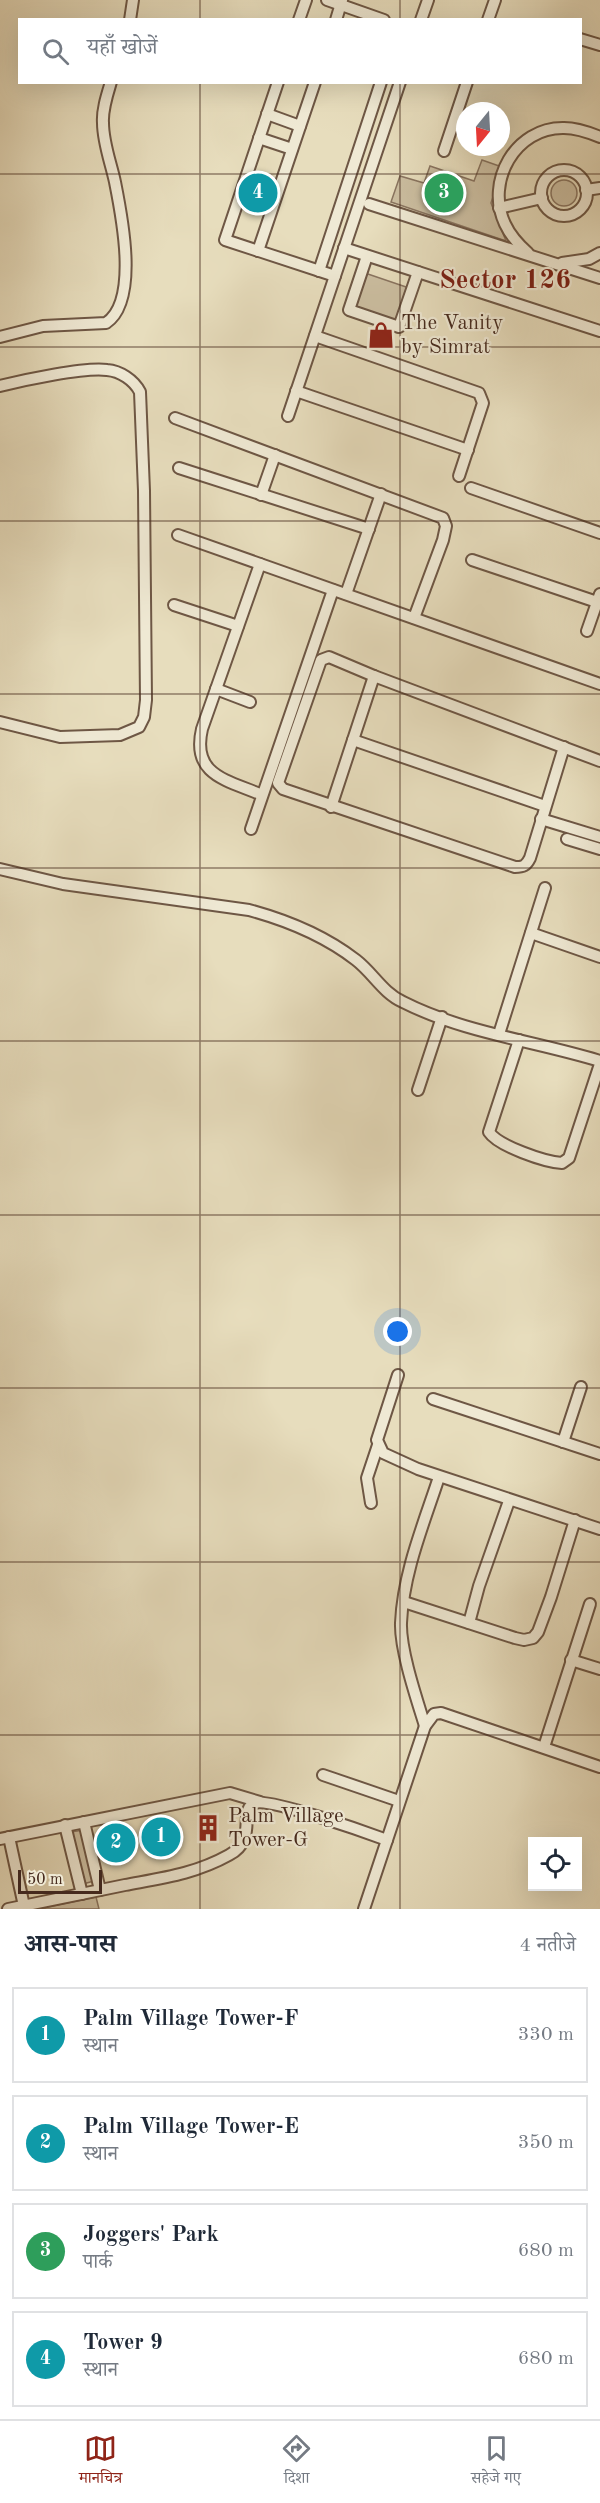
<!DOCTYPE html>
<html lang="hi">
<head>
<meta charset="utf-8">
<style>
  :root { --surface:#fff; --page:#f2f2f3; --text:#1f2937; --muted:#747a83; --line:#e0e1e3; --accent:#8f2418 }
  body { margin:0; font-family:"Old Standard TT","Noto Serif Devanagari",serif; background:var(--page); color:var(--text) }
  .controls { position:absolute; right:18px; bottom:18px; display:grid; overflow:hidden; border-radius:0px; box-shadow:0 6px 24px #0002 }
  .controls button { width:54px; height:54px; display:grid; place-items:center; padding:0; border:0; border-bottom:2px solid var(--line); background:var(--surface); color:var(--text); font:30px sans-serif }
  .compass { position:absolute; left:456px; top:102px; width:54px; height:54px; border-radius:50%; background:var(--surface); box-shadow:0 6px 24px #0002; rotate:198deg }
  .scale { position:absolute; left:18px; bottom:15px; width:84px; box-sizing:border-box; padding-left:6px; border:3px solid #462a1d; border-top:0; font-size:16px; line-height:21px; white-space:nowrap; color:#462a1d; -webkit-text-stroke:4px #efe9d4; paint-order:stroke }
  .you { position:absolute; left:398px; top:1332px; width:21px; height:21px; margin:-15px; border:4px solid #fff; border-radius:50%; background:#1a73e8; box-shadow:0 0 0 9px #1a73e833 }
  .badge { display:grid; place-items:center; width:39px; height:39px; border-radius:50%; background:var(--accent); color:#fff; font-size:20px; font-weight:700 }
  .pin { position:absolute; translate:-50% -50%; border:3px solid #fff; box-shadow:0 2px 6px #0006 }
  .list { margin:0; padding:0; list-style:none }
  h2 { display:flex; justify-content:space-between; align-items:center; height:78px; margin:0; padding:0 24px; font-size:26px }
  h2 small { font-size:20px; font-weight:400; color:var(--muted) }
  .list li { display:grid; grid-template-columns:39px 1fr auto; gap:18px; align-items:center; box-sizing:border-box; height:96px; margin:0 12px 12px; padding:0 12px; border:2px solid var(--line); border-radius:0px }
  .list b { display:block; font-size:22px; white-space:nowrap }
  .list p { margin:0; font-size:20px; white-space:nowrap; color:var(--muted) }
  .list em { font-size:20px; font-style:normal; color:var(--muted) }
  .icon { flex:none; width:33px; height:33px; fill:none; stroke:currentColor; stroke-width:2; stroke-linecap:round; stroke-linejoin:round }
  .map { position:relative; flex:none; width:600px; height:1909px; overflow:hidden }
  .search { position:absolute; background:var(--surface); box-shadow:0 6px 24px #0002; left:18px; right:18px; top:18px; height:66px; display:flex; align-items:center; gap:15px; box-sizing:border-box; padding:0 21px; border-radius:0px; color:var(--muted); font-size:22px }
  .sheet { height:510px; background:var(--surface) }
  nav { display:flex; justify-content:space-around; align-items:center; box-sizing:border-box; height:84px; border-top:2px solid var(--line); background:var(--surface); font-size:16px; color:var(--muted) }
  nav a { display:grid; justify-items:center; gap:3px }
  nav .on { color:var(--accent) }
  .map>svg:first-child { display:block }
</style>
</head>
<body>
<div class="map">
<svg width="600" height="1909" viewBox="0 0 600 1909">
  <rect width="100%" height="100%" fill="#e7ddbd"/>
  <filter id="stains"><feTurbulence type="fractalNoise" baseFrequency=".00333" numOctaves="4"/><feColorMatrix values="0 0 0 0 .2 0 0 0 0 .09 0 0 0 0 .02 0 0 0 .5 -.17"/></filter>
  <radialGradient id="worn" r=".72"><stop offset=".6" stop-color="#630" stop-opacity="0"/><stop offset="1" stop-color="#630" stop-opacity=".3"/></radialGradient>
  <g fill="#ccbfa2" stroke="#897460" stroke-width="1.5">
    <polygon points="482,160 502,167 491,203 506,241 391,202 400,176 424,183 430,166 474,181"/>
    <circle cx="564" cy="193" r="13"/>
    <polygon points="362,272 412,289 399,327 349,310"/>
    <polygon points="83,1830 94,1881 83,1884 71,1832"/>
    <polygon points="96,1897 99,1909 38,1909"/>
  </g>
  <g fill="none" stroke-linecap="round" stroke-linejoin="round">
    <defs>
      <g id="minor">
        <polyline points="327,0 384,20"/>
        <polyline points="130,20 133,0"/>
        <polyline points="299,20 306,0"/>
        <polyline points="336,20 342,0"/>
        <polyline points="421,20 428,0"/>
        <polyline points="488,20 495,0"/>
        <polyline points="580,39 600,45"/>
        <polyline points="278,82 225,240 335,276"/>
        <polyline points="267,114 300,126"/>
        <polyline points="259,138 292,149"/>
        <polyline points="444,151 467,82"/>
        <circle cx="564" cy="193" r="23"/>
        <polyline points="586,190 600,188"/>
        <polyline points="369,204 600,278"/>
        <polyline points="499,208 542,198"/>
        <polyline points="344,248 600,331"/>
        <polyline points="258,251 315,82"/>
        <path d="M528,253C519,245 510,235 505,224C485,182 515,127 564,128C577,128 588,132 600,137"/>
        <polyline points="367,256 349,310 399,327 418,272"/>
        <polyline points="562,263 589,259 600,253"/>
        <polyline points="319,271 381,82"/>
        <polyline points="315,336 479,393 483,403 459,476"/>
        <path d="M0,337L43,326L106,323C139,301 122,217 115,182C111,163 103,143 103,123C102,110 107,95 111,82"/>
        <path d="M0,386C24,380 84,367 107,370C120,371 134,380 140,392L144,491L146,700L144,717L139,727L120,735L60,737L0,722"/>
        <polyline points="296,391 468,450"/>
        <polyline points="288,416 400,82"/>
        <polyline points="175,418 443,518 446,526 443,540 414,618"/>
        <polyline points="179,468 369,529"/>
        <polyline points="471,488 600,533"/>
        <polyline points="261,495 275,455"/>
        <polyline points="178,535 600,684"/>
        <polyline points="472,560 597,602"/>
        <path d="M260,564L202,729C191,776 228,780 262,795"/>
        <polyline points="346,594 381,494"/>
        <polyline points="174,605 238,626"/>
        <polyline points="587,631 600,594"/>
        <path d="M374,676L329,657L321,660L278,783L283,789L515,867C523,867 526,866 530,858L564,747"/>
        <polyline points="216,689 250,702"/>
        <polyline points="353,740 545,806"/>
        <polyline points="331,807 374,676 600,761"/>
        <polyline points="541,819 600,837"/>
        <polyline points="251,829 333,590"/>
        <polyline points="567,839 600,849"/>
        <path d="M0,869L63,884L249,910C286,920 325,936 356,960C373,973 383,993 403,1002C464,1033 535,1041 600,1061"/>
        <polyline points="531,933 600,957"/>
        <polyline points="499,1034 545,888"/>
        <path d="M519,1040L489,1132C498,1146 545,1162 562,1163L569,1158L600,1064"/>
        <polyline points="418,1090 442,1017"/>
        <polyline points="398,1375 377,1440 383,1453 418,1469 600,1529"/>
        <polyline points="433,1399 600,1454"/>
        <polyline points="563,1442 581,1387"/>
        <polyline points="371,1503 367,1478 378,1445"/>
        <polyline points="404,1602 515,1638 524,1640 533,1638 538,1632 551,1597 575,1520"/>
        <polyline points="469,1623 479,1586 509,1501"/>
        <polyline points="571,1660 600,1669"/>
        <path d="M425,1726C417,1700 400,1650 401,1623C403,1573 424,1523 439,1477"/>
        <polyline points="544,1747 590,1604"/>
        <polyline points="323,1775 399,1801"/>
        <polyline points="84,1822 100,1890"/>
        <polyline points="65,1825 82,1894"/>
        <polyline points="9,1837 24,1906"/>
        <polyline points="0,1839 230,1793 260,1802"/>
        <path d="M8,1909C47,1901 86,1893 125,1885C162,1878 195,1874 229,1855C259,1839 237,1810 255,1803C270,1798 368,1833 387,1840"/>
        <polyline points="364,1909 425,1726 434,1714 441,1713 600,1767"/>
      </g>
    </defs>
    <use href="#minor" stroke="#6e5745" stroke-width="14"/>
    <use href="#minor" stroke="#efe9d4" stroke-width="10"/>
  </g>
  <path fill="none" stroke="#462a1d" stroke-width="1.5" stroke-opacity="0.55" d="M200,0V20M400,0V20M200,82V1909M400,82V1909M0,174H600M0,347H600M0,521H600M0,694H600M0,868H600M0,1041H600M0,1215H600M0,1388H600M0,1562H600M0,1735H600"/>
  <defs>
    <symbol id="shop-bare" viewBox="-9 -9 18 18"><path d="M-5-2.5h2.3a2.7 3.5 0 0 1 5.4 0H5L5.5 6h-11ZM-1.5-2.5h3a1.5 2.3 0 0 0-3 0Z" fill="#8f2418" stroke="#efe9d4" stroke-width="2.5" paint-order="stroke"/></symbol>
    <symbol id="building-bare" viewBox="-9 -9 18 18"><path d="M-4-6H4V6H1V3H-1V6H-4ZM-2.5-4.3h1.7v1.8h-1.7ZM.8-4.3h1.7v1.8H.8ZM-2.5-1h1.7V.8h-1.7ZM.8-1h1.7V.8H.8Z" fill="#8f2418" stroke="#efe9d4" stroke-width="2.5" paint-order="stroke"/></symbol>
  </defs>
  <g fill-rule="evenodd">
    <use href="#shop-bare" x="362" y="316" width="38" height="38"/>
    <use href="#building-bare" x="189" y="1809" width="38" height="38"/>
  </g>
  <g text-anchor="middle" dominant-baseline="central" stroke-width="4.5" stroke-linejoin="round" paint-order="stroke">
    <g font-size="21" fill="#462a1d" stroke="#efe9d4" text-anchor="start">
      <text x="401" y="323">The Vanity<tspan x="401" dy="24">by Simrat</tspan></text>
      <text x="228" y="1816">Palm Village<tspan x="228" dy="24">Tower-G</tspan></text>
    </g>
    <g font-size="27" font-weight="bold" fill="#7a1f14" stroke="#efe9d4">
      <text x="505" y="280">Sector 126</text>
    </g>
  </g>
  <rect width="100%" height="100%" filter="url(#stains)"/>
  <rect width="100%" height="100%" fill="url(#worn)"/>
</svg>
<div class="controls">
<button><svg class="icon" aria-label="locate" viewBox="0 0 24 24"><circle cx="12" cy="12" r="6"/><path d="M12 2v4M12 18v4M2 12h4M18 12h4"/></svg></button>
</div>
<svg class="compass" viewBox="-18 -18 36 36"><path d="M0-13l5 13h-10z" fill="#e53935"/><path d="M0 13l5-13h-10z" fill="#747a83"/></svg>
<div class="scale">50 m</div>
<div class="you"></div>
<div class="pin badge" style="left:161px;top:1837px;background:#0f9aa8">1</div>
<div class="pin badge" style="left:116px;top:1843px;background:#0f9aa8">2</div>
<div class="pin badge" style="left:444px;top:193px;background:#2e9e5b">3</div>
<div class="pin badge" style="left:258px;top:193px;background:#0f9aa8">4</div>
<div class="search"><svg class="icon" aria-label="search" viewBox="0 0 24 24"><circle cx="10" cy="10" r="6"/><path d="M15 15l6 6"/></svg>यहाँ खोजें</div>
</div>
<section class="sheet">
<h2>आस-पास<small>4 नतीजे</small></h2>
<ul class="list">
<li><span class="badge" style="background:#0f9aa8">1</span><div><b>Palm Village Tower-F</b><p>स्थान</p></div><em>330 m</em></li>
<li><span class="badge" style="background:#0f9aa8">2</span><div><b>Palm Village Tower-E</b><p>स्थान</p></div><em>350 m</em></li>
<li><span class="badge" style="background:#2e9e5b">3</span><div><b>Joggers' Park</b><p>पार्क</p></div><em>680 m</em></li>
<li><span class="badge" style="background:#0f9aa8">4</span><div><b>Tower 9</b><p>स्थान</p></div><em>680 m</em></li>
</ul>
</section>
<nav>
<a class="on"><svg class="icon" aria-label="map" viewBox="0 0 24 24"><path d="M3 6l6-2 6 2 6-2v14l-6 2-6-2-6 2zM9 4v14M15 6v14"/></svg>मानचित्र</a>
<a><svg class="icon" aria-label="directions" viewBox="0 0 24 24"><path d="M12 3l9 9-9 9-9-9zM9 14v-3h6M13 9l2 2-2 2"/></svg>दिशा</a>
<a><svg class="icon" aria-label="saved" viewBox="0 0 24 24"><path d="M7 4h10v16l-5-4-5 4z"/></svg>सहेजे गए</a>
</nav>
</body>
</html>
